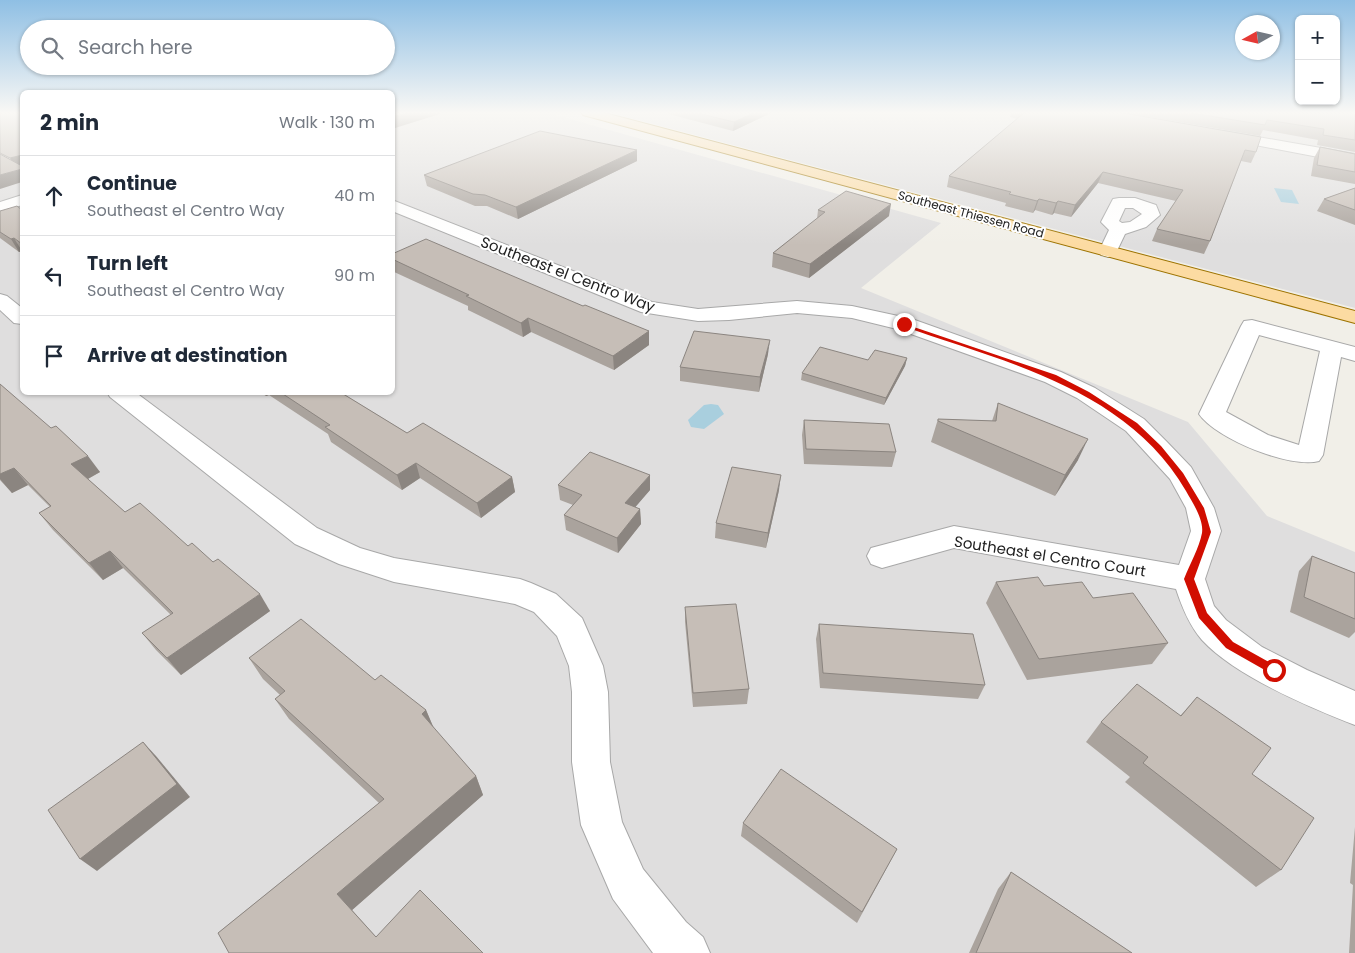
<!DOCTYPE html>
<html lang="en">
<head>
<meta charset="utf-8">
<style>
  :root { --surface:#fff; --page:#f2f2f3; --text:#1f2937; --muted:#747a83; --line:#e0e1e3 }
  body { margin:0; font-family:Poppins,sans-serif; background:var(--page); color:var(--text) }
  .controls { position:absolute; right:15px; top:15px; display:grid; overflow:hidden; border-radius:8px; box-shadow:0 1px 4px #0004 }
  .controls button { width:45px; height:45px; display:grid; place-items:center; padding:0; border:0; border-bottom:1px solid var(--line); background:var(--surface); color:var(--text); font:25px sans-serif }
  .compass { position:absolute; left:1235px; top:15px; width:45px; height:45px; border-radius:50%; background:var(--surface); box-shadow:0 1px 4px #0004; rotate:262deg }
  .stop { position:absolute; width:15px; height:15px; margin:-11px; border:4px solid #d10e01; border-radius:50%; background:#fff }
  .stop.end { background:#d10e01; border-color:#fff; box-shadow:0 1px 5px #0008 }
  .list { margin:0; padding:0; list-style:none }
  h2 { display:flex; justify-content:space-between; align-items:center; height:65px; margin:0; padding:0 20px; font-size:21px }
  h2 small { font-size:16px; font-weight:400; color:var(--muted) }
  .list li { display:grid; grid-template-columns:32px 1fr auto; gap:15px; align-items:center; box-sizing:border-box; height:80px; padding:0 20px; border-top:1px solid var(--line) }
  .list b { display:block; font-size:19px; white-space:nowrap }
  .list p { margin:0; font-size:16px; white-space:nowrap; color:var(--muted) }
  .list em { font-size:16px; font-style:normal; color:var(--muted) }
  .icon { flex:none; width:28px; height:28px; fill:none; stroke:currentColor; stroke-width:2; stroke-linecap:round; stroke-linejoin:round }
  .map { position:relative; flex:none; width:1355px; height:953px; overflow:hidden }
  .search { position:absolute; background:var(--surface); box-shadow:0 1px 4px #0004; left:20px; top:20px; width:375px; height:55px; display:flex; align-items:center; gap:12px; box-sizing:border-box; padding:0 18px; border-radius:28px; color:var(--muted); font-size:19px }
  .panel { position:absolute; background:var(--surface); box-shadow:0 1px 4px #0004; left:20px; top:90px; width:375px; height:305px; border-radius:8px }
  .map>svg:first-child { display:block }
</style>
</head>
<body>
<div class="map">
<svg width="1355" height="953" viewBox="0 0 1355 953">
  <rect width="100%" height="100%" fill="#f1efe8"/>
  <g fill="#dfdede">
    <polygon points="0,112 22,112 22,392 392,392 393,112 545,112 941,223 861,288 1188,422 1267,516 1355,552 1355,953 0,953"/>
    <polygon points="608,112 1355,112 1355,308"/>
  </g>
  <g fill="#a9cfde">
    <polygon points="1274,188 1292,190 1299,204 1281,202"/>
    <polygon points="711,404 718,405 724,414 704,429 691,427 688,420 704,405"/>
  </g>
  <g fill="none" stroke-linecap="round" stroke-linejoin="round">
    <defs>
      <g id="minor">
        <polygon points="1224,131 1355,154 1355,164 1219,138 1217,135 1219,132"/>
        <polygon points="22,195 22,205 0,212 0,202"/>
        <path d="M1119,198H1135L1156,205L1160,215L1146,227L1125,234L1115,255L1108,257L1101,255L1099,251L1109,230L1101,222L1113,199ZM1125,208H1133L1142,214L1130,222L1122,223L1119,221Z"/>
        <path d="M392,200L652,302L698,309L797,301L852,306L912,319L1061,372L1095,388L1144,419L1167,442L1191,467L1214,508L1221,531L1205,579L1214,606L1226,620L1262,647L1307,670L1355,691V725C1309,707 1235,676 1202,640C1189,625 1182,607 1176,589L954,548L882,568L871,564L867,556L871,548L954,526L1179,565L1191,531L1186,508L1170,479L1126,431L1077,398L1045,382L897,329L852,318L797,313L729,320L698,321L641,312L392,211Z"/>
        <polygon points="0,294 7,296 22,308 22,324 14,323 0,310"/>
        <path d="M1252,320L1355,347V361L1341,357L1323,455L1319,461C1291,469 1216,439 1199,414L1241,326L1244,321ZM1259,335L1320,351L1299,445L1268,435L1226,412Z"/>
        <polygon points="107,392 135,392 317,528 360,548 394,558 520,579 531,583 556,594 582,618 603,666 608,692 610,762 622,822 643,869 686,922 703,937 710,953 653,953 613,899 581,825 572,762 572,692 569,666 557,636 534,612 515,604 394,582 339,564 295,544 110,397"/>
      </g>
      <polygon id="major" points="581,112 601,112 1355,311 1355,323 583,115"/>
    </defs>
    <use href="#minor" stroke="#a8a8a8" stroke-width="2"/>
    <use href="#major" stroke="#9d7301" stroke-width="2"/>
    <use href="#minor" fill="#fff" fill-rule="evenodd"/>
    <use href="#major" fill="#fcdba2" fill-rule="evenodd"/>
  </g>
  <g fill="#aaa39d">
    <polygon points="643,112 657,112 652,114"/>
    <polygon points="661,112 773,112 733,131"/>
    <polygon points="1012,112 1118,112 1256,152 1251,163 1241,161 1210,241 1204,254 1152,241 1157,229 1176,201 1098,183 1071,217 1054,213 1052,215 1035,210 1033,213 1005,206 1006,203 947,187 949,176 1017,119 1010,117"/>
    <polygon points="1121,112 1355,112 1355,152 1317,145 1318,140 1263,130 1260,136"/>
    <polygon points="1320,147 1355,154 1355,184 1311,176 1314,158"/>
    <polygon points="637,161 518,219 487,206 475,206 427,186 424,175"/>
    <polygon points="1355,188 1355,225 1317,211 1324,199"/>
    <polygon points="22,210 22,252 19,252 0,238 0,211"/>
    <polygon points="818,210 889,216 809,278 772,267 773,253 817,219"/>
    <polygon points="392,254 583,306 649,331 649,345 614,370 531,332 523,337 468,310 468,306 392,271"/>
    <polygon points="768,354 759,392 680,381 680,367"/>
    <polygon points="907,358 905,366 884,405 801,380 802,373 868,360"/>
    <polygon points="0,384 100,472 88,479 125,512 188,546 270,611 181,675 156,650 142,633 171,615 123,568 103,580 53,530 39,513 50,507 28,485 12,493 0,480"/>
    <polygon points="260,392 340,392 407,433 512,477 515,492 481,518 420,478 402,490 331,442 328,434 269,395 266,396"/>
    <polygon points="998,403 1078,460 1055,496 931,442 938,419 992,421"/>
    <polygon points="804,420 896,452 892,467 804,464 802,435"/>
    <polygon points="558,485 650,490 635,507 640,509 641,524 618,553 566,530 564,515 573,505 560,500"/>
    <polygon points="779,490 766,548 715,538 716,523"/>
    <polygon points="1312,556 1355,573 1355,632 1349,638 1290,612 1299,571"/>
    <polygon points="996,582 1044,586 1093,598 1168,643 1152,664 1027,680 986,603"/>
    <polygon points="685,607 749,689 747,704 693,707 685,622"/>
    <polygon points="819,624 985,685 978,699 820,688 816,639"/>
    <polygon points="249,658 375,680 426,710 434,729 476,776 483,795 352,910 376,937 483,953 218,933 379,803 289,719 275,699 280,695 263,679"/>
    <polygon points="1197,697 1252,774 1281,870 1256,887 1125,782 1130,777 1086,742 1101,722 1181,715"/>
    <polygon points="743,823 897,849 857,923 741,836"/>
    <polygon points="1355,827 1355,953 1349,953 1353,885 1350,883"/>
    <polygon points="1011,872 1132,953 969,953 998,889"/>
  </g>
  <g fill="#8b8580">
    <polygon points="411,112 446,112 392,129 392,117"/>
    <polygon points="756,112 773,112 733,131 734,122"/>
    <polygon points="637,150 637,161 518,219 516,207"/>
    <polygon points="22,155 22,167 16,168 10,158"/>
    <polygon points="22,169 22,182 0,189 0,175"/>
    <polygon points="1103,172 1098,183 1071,217 1075,205"/>
    <polygon points="1039,199 1035,210 1033,213 1037,201"/>
    <polygon points="1058,201 1054,213 1052,215 1056,203"/>
    <polygon points="891,204 889,216 809,278 810,264"/>
    <polygon points="14,238 22,251 19,252 11,239"/>
    <polygon points="528,318 531,332 523,337 521,323"/>
    <polygon points="649,331 649,345 614,370 613,356"/>
    <polygon points="770,340 768,354 759,392 760,377"/>
    <polygon points="907,358 905,366 884,405 886,398"/>
    <polygon points="264,392 267,392 269,395 266,396"/>
    <polygon points="1088,439 1078,460 1055,496 1065,475"/>
    <polygon points="88,456 100,472 84,481 71,464"/>
    <polygon points="416,463 420,478 402,490 397,475"/>
    <polygon points="14,468 28,485 12,493 0,479 0,474"/>
    <polygon points="650,475 650,490 626,518 625,503"/>
    <polygon points="781,475 779,490 766,548 768,533"/>
    <polygon points="512,477 515,492 481,518 477,503"/>
    <polygon points="640,509 641,524 618,553 617,538"/>
    <polygon points="110,551 123,568 103,580 89,563"/>
    <polygon points="260,594 270,611 181,675 167,658"/>
    <polygon points="426,710 435,731 422,714"/>
    <polygon points="143,742 156,756 190,797 97,871 80,859"/>
    <polygon points="476,776 483,795 351,911 337,894"/>
  </g>
  <g fill="#c6beb7" stroke="#8b8580">
    <polygon points="0,112 22,112 22,155 10,158 0,153"/>
    <polygon points="392,112 411,112 392,117"/>
    <polygon points="693,112 756,112 734,122"/>
    <polygon points="1025,112 1118,112 1261,137 1256,152 1245,150 1210,241 1157,229 1183,190 1103,172 1075,205 1058,201 1056,203 1039,199 1037,201 1009,194 1011,192 949,176"/>
    <polygon points="1185,112 1355,112 1355,140 1323,135 1324,129 1267,120 1265,125"/>
    <polygon points="540,131 637,150 516,207 485,195 473,194 424,175"/>
    <polygon points="1320,147 1355,154 1355,172 1317,165"/>
    <polygon points="0,154 22,166 22,169 0,175"/>
    <polygon points="1355,188 1355,210 1324,199"/>
    <polygon points="846,191 891,204 810,264 773,253 825,212 818,210"/>
    <polygon points="17,206 22,210 22,244 14,238 11,239 0,232 0,211"/>
    <polygon points="426,239 583,306 585,305 649,331 613,356 528,318 521,323 466,296 469,295 392,259 392,254"/>
    <polygon points="694,331 770,340 760,377 680,367"/>
    <polygon points="820,347 868,360 875,350 907,358 886,398 802,373"/>
    <polygon points="0,384 51,428 56,426 88,456 71,464 125,512 140,503 188,546 192,543 213,562 218,559 260,594 167,658 142,633 173,613 110,551 89,563 39,513 51,506 14,468 0,474"/>
    <polygon points="280,392 340,392 407,433 423,423 512,477 477,503 416,463 397,475 325,427 330,425"/>
    <polygon points="998,403 1088,439 1065,475 938,421 938,419 996,421"/>
    <polygon points="804,420 889,424 896,452 806,449"/>
    <polygon points="590,452 650,475 625,503 640,509 617,538 564,515 582,495 558,485"/>
    <polygon points="732,467 781,475 768,533 716,523"/>
    <polygon points="1312,556 1355,573 1355,619 1304,597"/>
    <polygon points="1038,577 1044,586 1082,582 1093,598 1133,593 1168,643 1039,659 996,582"/>
    <polygon points="736,604 749,689 693,693 685,607"/>
    <polygon points="301,619 375,680 381,675 426,710 422,714 476,776 337,894 376,937 420,890 483,953 229,953 218,933 384,799 275,699 285,691 249,658"/>
    <polygon points="819,624 973,634 985,685 823,673"/>
    <polygon points="1137,684 1181,716 1197,697 1271,748 1252,774 1314,818 1281,870 1143,763 1148,757 1101,722"/>
    <polygon points="143,742 177,784 80,859 48,810"/>
    <polygon points="781,769 897,849 862,912 743,823"/>
    <polygon points="1011,872 1132,953 976,953"/>
  </g>
  <linearGradient id="sky" x2="0" y2="1"><stop stop-color="#8fbfe4"/><stop offset="0.46" stop-color="#f9f8f5"/><stop offset="1" stop-color="#f9f8f5" stop-opacity="0"/></linearGradient>
  <rect width="1355" height="245" fill="url(#sky)"/>
  <path fill="#d10e01" d="M902,323L1056,375L1089,392L1137,423L1161,446L1183,473L1204,508L1211,532L1194,579L1207,613L1233,642L1278,667L1279,670L1278,673H1270L1226,648L1199,618L1184,579C1190,564 1199,548 1202,533C1204,519 1192,502 1186,491C1127,389 1005,362 902,326Z"/>
  <g text-anchor="middle" dominant-baseline="central" stroke-width="4" stroke-linejoin="round" paint-order="stroke">
    <g font-size="12" fill="#212121" stroke="#fff">
      <text transform="translate(971 214) rotate(15)">Southeast Thiessen Road</text>
    </g>
    <g font-size="15" fill="#212121" stroke="#fff">
      <text transform="translate(568 274) rotate(21)">Southeast el Centro Way</text>
      <text transform="translate(1050 556) rotate(9)">Southeast el Centro Court</text>
    </g>
  </g>
</svg>
<div class="controls">
<button>+</button>
<button>−</button>
</div>
<svg class="compass" viewBox="-18 -18 36 36"><path d="M0-13l5 13h-10z" fill="#e53935"/><path d="M0 13l5-13h-10z" fill="#747a83"/></svg>
<div class="stop" style="left:1274px;top:670px"></div>
<div class="stop end" style="left:904px;top:324px"></div>
<div class="search"><svg class="icon" aria-label="search" viewBox="0 0 24 24"><circle cx="10" cy="10" r="6"/><path d="M15 15l6 6"/></svg>Search here</div>
<section class="panel">
<h2>2 min<small>Walk · 130 m</small></h2>
<ul class="list">
<li><svg class="icon" aria-label="ahead" viewBox="0 0 24 24"><path d="M12 20V5M6 11l6-6 6 6"/></svg><div><b>Continue</b><p>Southeast el Centro Way</p></div><em>40 m</em></li>
<li><svg class="icon" aria-label="left" viewBox="0 0 24 24"><path d="M17 20v-9H6M10 6l-5 5 5 5"/></svg><div><b>Turn left</b><p>Southeast el Centro Way</p></div><em>90 m</em></li>
<li><svg class="icon" aria-label="arrive" viewBox="0 0 24 24"><path d="M6 21V4h12l-3 4 3 4H6"/></svg><div><b>Arrive at destination</b></div></li>
</ul>
</section>
</div>
</body>
</html>
